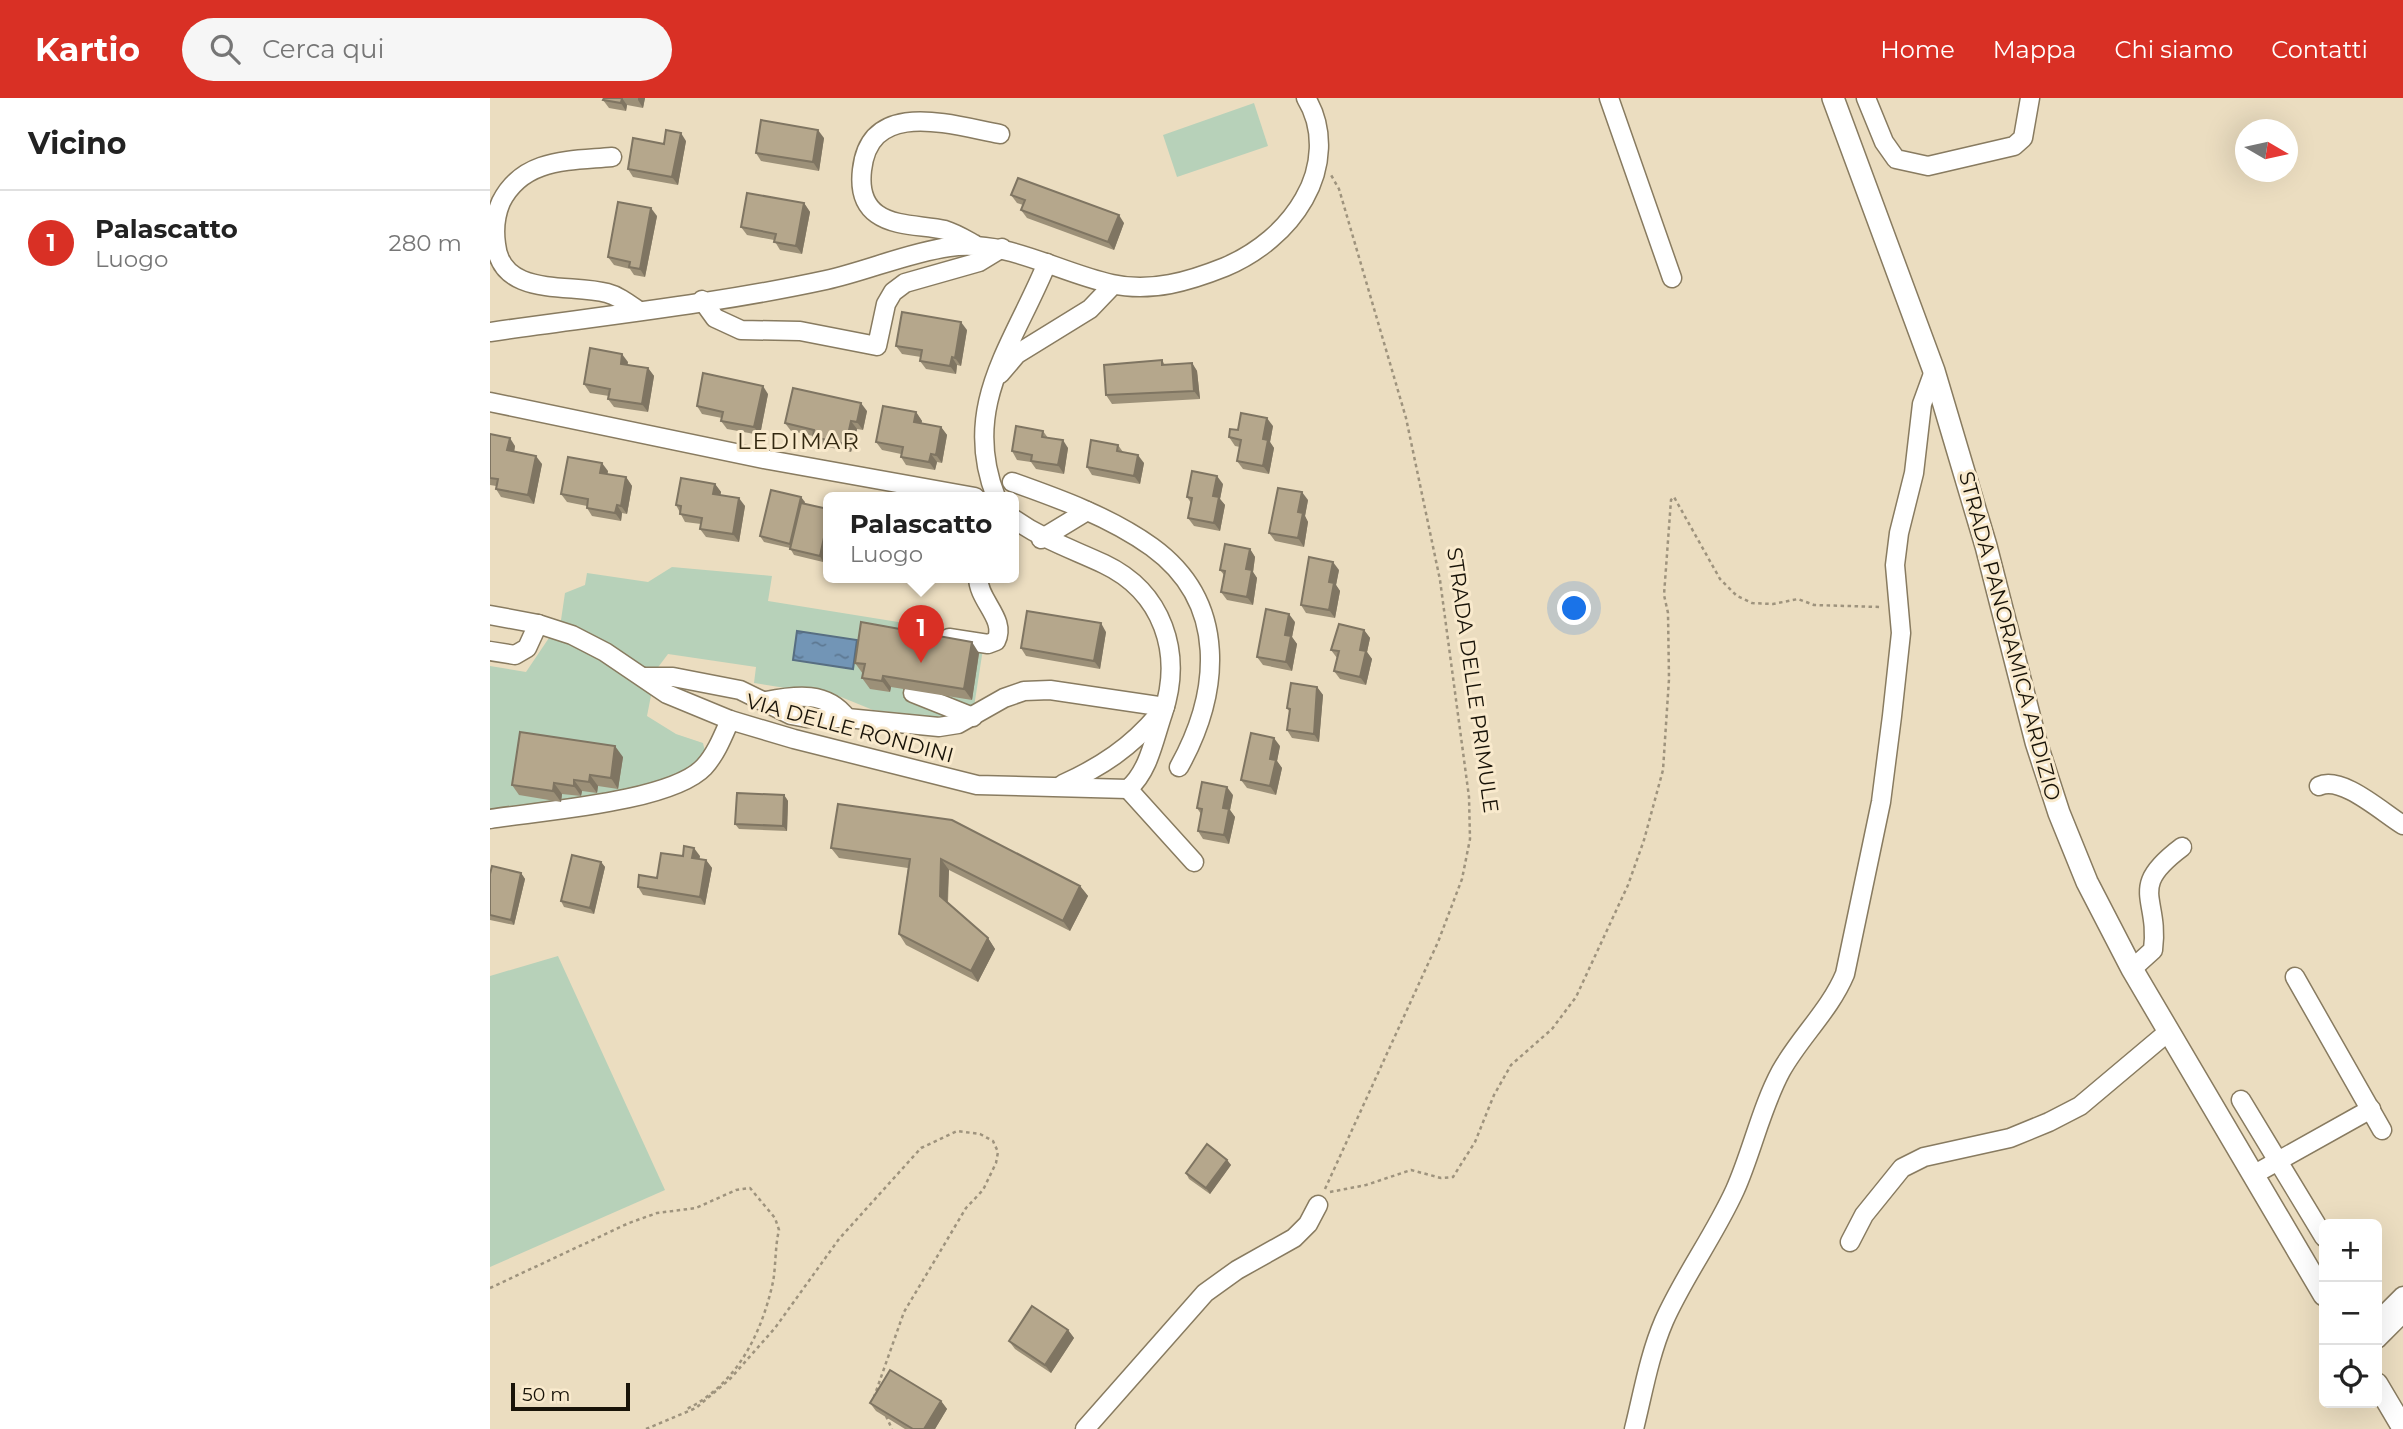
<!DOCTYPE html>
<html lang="it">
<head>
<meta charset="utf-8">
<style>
  :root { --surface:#fff; --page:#f6f6f6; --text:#222; --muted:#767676; --line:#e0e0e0; --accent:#d93025 }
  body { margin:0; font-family:Montserrat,sans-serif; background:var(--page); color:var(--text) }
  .controls { position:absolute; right:21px; bottom:21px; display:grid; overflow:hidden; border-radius:10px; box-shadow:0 7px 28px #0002 }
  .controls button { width:63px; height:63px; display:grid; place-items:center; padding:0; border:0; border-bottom:2px solid var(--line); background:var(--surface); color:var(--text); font:35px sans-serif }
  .compass { position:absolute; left:1745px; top:21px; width:63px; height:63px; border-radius:50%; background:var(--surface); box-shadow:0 7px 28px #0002; rotate:99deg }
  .scale { position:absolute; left:21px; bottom:18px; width:119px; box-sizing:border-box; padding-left:7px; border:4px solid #181308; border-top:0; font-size:19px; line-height:24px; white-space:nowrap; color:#181308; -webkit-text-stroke:5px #f9eacd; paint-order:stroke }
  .you { position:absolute; left:1085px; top:511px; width:24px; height:24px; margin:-18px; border:5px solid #fff; border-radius:50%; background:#1a73e8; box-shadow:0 0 0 10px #1a73e833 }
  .badge { display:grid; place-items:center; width:46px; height:46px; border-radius:50%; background:var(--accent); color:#fff; font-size:23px; font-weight:700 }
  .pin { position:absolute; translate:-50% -58px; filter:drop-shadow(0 2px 4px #0008) }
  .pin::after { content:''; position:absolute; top:37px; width:24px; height:21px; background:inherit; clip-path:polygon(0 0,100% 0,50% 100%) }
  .popup { position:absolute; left:333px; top:394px; width:196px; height:91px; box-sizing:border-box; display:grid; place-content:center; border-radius:10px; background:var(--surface); filter:drop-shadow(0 2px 5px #0005); font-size:23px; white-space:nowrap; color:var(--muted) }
  .popup b { font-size:26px; color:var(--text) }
  .popup::after { content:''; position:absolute; left:50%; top:100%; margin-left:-14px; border:14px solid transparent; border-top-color:var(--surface) }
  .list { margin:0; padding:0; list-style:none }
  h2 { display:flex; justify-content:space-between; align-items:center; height:91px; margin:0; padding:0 28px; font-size:30px }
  h2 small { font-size:23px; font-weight:400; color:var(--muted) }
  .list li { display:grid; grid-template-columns:46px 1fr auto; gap:21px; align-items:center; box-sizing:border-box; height:105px; padding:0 28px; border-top:2px solid var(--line) }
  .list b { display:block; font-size:26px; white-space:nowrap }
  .list p { margin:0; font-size:23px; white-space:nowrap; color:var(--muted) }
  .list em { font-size:23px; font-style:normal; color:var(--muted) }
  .icon { flex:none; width:38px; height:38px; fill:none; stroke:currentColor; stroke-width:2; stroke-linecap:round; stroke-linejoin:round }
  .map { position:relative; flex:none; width:1913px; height:1331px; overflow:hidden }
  header { display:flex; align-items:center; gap:42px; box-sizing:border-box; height:98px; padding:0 35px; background:var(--accent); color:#fff }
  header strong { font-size:33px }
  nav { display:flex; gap:38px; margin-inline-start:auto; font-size:24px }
  .search { width:490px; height:63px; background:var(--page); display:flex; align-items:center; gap:18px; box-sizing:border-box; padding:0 24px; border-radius:38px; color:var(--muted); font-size:26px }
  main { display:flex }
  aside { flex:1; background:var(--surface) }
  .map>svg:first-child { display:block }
</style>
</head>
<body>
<header>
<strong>Kartio</strong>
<div class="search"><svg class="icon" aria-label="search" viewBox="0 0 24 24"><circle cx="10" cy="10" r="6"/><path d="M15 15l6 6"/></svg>Cerca qui</div>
<nav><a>Home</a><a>Mappa</a><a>Chi siamo</a><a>Contatti</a></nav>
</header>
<main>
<aside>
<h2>Vicino<small></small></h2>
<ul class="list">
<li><span class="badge">1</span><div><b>Palascatto</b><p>Luogo</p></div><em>280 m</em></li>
</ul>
</aside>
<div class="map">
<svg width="1913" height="1331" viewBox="0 0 1913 1331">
  <defs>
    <pattern id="water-ripples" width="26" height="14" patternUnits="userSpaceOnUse" patternTransform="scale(1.75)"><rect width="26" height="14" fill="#7295b6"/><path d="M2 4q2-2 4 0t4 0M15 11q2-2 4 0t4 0" fill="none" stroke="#5d7892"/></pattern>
  </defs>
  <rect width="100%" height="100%" fill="#ebddc0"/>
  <g fill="#b7d1b9">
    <polygon points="764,5 778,48 687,79 673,37"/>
    <polygon points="182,469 282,478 278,503 495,538 484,609 468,618 454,620 383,612 351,599 264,585 266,569 178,556 166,572 157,618 186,636 213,645 216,658 194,679 148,693 0,716 0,568 36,574 71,522 75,495 95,487 97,475 158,484"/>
    <polygon points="68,858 175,1092 0,1169 0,878"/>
  </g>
  <polygon fill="url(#water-ripples)" stroke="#576e82" stroke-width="2" points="307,533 367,542 363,571 303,562"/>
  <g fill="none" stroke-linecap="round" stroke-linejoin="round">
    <defs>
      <g id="minor">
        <polyline points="1119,0 1182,180"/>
        <polyline points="1376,0 1394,44 1406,61 1438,68 1524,48 1533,40 1540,0"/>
        <path d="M122,59C79,63 33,60 11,104C5,118 4,132 6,146C11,200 80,185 117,195C129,198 139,206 149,213"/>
        <path d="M484,146C475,141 465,135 455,132C434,127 405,129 387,116C373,106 370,89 372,72C380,0 461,27 510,36"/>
        <polyline points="212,202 225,220 251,232 310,233 387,248 396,206 403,194 415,185 489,164 512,150"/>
        <path d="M0,234C112,218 225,206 336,182C377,173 417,155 459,149C517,141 567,174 622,186C661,195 700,183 735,169C768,155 797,131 814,101C832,70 835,31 816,0"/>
        <polyline points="510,276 527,256 600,211 623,187"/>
        <polyline points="0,304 279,362 485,399"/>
        <path d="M522,384C570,401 620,419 662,449C739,505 730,595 689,669"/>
        <path d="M506,399C470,308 524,246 557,165"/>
        <polyline points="551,441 597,413"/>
        <path d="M0,517L48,526L82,537L115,554L177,596L240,622L304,641L487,687L638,691C659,673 664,641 673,615C693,555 673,494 614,466C582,451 554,442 524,421"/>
        <path d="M459,540L498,546L506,543C517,521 488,503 488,479"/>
        <polyline points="0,553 25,557 37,550 48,526"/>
        <polyline points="154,579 183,579 250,592 301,617 317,620 357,620 449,629 468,626 514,600 534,593 560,592 675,609"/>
        <polyline points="423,595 483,619"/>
        <path d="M276,603C306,597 337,593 357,620"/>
        <path d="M573,686C611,669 641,649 668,617"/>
        <path d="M1829,688C1852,677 1893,715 1913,727"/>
        <polyline points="638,691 704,764"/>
        <path d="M0,721C50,713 181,704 214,669C226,656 233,638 240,622"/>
        <path d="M1642,871L1663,852C1670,798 1636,791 1692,749"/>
        <polyline points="1805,879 1892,1032"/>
        <polyline points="1751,1002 1834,1139"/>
        <polyline points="1763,1077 1881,1011"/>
        <polyline points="1360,1144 1374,1117 1412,1070 1434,1059 1520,1040 1559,1024 1590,1008 1678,934"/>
        <polyline points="1891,1220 1913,1198"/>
        <polyline points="1887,1241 1913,1215"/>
        <polyline points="595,1331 715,1195 747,1172 804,1140 818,1126 828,1107"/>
        <path d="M1144,1331C1153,1295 1159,1258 1174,1223C1194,1178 1224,1138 1245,1092C1262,1054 1271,1010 1291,973C1310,939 1340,912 1355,876L1391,704L1402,618L1411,535L1405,467L1409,435L1424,375L1432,306L1444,273"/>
      </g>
      <g id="major">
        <polyline points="1343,0 1444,273 1496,448 1546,644 1569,715 1597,784 1642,871 1834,1197"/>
        <polyline points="1887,1286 1913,1330"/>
      </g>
    </defs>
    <use href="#minor" stroke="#887b60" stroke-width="21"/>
    <use href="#major" stroke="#887b60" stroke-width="24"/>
    <g stroke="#9e937d" stroke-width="2.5" stroke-dasharray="3.5 3.5" stroke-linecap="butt">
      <polyline points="835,1091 948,844 972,781 980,741 979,699 950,482 916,320 849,91 841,77"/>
      <polyline points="840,1094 876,1087 921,1072 951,1080 963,1079 985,1044 1004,997 1021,967 1062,931 1086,899 1138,787 1154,742 1173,672 1179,581 1178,515 1174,497 1181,402 1184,399 1230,481 1247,498 1262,505 1283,506 1308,501 1324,507 1391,509"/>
      <path d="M0,1190L139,1125L167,1115L206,1110L246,1092L260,1090L285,1120L289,1132C285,1148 286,1167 283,1184C271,1238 246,1287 195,1312"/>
      <polyline points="396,1318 402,1331"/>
      <polyline points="156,1331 206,1310 240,1281 285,1230 349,1141 431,1050 467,1033 490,1036 503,1043 508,1054 506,1065 493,1092 476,1110 414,1214 384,1299"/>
    </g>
    <use href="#minor" stroke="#fff" stroke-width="18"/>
    <use href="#major" stroke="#fff" stroke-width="21"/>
  </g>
  <g fill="#9c9078">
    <polygon points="114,0 155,0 153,10 137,7 136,13 119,10 113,2"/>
    <polygon points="334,40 329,73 271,63 266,55"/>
    <polygon points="196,43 188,87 143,79 138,71"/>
    <polygon points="521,97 634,125 624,152 537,120 531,112 533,107 527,105"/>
    <polygon points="314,105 320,114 312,156 290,152 284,142 257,137 251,129"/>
    <polygon points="167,118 155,179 144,177 140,171 124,167 118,159"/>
    <polygon points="477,232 471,268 467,267 466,276 436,271 430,263 431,259 412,256 406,248"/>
    <polygon points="672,262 675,267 702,265 707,273 710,301 622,306 616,297"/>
    <polygon points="138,264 137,267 158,270 164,278 158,314 124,309 118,301 119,298 100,295 94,286"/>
    <polygon points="278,296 270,337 237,331 231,323 232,320 212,316 207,308"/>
    <polygon points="377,313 373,332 367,331 361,354 328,347 323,338 301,333 295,325"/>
    <polygon points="426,314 432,323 431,325 451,329 457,337 452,365 447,364 445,372 416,367 411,359 411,356 392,352 386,344"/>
    <polygon points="783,328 780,344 784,350 779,376 753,371 747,363 750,349 745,348 739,339 748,332"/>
    <polygon points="553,333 558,340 578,350 574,376 546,371 541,364 527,362 522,353"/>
    <polygon points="0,336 25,348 24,354 52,366 44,406 11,399 6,391 6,388 0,387"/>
    <polygon points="628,347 633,354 654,365 650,386 602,377 597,369"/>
    <polygon points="118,373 117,376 136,379 142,388 137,416 132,415 131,423 102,418 97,410 97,408 77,404 71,396"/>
    <polygon points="225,386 231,394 230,397 255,408 249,444 216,439 210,431 211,426 195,424 186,407"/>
    <polygon points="733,386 730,401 735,407 730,433 704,428 698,420 701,405 697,399"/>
    <polygon points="311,399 314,406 338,411 338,443 333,464 304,457 300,450 274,444 270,438"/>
    <polygon points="818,402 815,418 818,424 814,449 785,443 779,435"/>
    <polygon points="760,451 765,459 763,474 767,480 763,507 737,502 731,494 734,477 730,472"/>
    <polygon points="849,472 846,487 850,493 845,520 816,515 811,507"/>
    <polygon points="805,524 802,539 807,546 802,573 773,567 767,559"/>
    <polygon points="874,532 880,540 877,554 882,561 876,587 850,581 844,573 847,560 841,552"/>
    <polygon points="616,534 610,571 536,558 531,550"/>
    <polygon points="489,555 482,602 401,589 400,594 380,591 372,580 373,576 365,565"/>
    <polygon points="827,589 833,597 829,644 802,640 797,632 800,614 797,610"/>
    <polygon points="790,648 787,663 792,670 786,697 757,690 751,682"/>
    <polygon points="133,659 128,691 108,688 107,695 92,693 91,698 72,696 71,704 29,697 22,687"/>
    <polygon points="294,697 298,703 297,733 249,731 245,726"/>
    <polygon points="743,697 740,712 745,719 739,746 713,741 708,733 711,716 707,710"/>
    <polygon points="348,706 590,788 598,798 580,833 459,772 458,805 498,840 505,851 488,884 416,847 409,836 418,770 349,760 341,750"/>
    <polygon points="193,758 210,758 209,761 216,762 222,770 215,807 153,797 148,789 167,780"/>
    <polygon points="111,764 115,769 104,816 74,809 71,803"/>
    <polygon points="31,775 35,781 24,827 0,822 0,776"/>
    <polygon points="737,1062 741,1067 720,1096 699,1081 696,1075"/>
    <polygon points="578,1232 584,1240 561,1275 525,1251 519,1243"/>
    <polygon points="451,1303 457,1311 445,1331 415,1331 386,1313 380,1305"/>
  </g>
  <g fill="#7f7562">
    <polygon points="132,0 137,7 136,13 131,5"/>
    <polygon points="148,0 155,0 153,10 148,2"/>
    <polygon points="328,32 334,40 329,73 323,64"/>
    <polygon points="191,35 196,43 188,87 182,79"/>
    <polygon points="314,105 320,114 312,156 306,148"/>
    <polygon points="161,110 167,118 155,179 150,171"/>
    <polygon points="629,117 634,125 624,152 618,144"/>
    <polygon points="471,224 477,232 471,268 465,260"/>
    <polygon points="132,256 138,264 136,274 131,266"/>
    <polygon points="462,259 467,267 466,276 460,268"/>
    <polygon points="702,265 707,273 710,301 704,293"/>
    <polygon points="158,270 164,278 158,314 152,306"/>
    <polygon points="273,288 278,296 270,337 264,329"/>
    <polygon points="371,305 377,313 373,332 367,324"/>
    <polygon points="426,314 432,323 430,332 424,324"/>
    <polygon points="777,320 783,328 780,344 784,350 779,376 773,368 773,341"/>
    <polygon points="361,323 367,331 361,354 356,346"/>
    <polygon points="451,329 457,337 452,365 446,357"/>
    <polygon points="20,340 25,348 23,360 17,352"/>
    <polygon points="573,342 578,350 574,376 568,367"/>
    <polygon points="441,356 447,364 445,372 439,364"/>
    <polygon points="648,357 654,365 650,386 644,378"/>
    <polygon points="46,358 52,366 44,406 38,397"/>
    <polygon points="112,365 118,373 116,383 110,375"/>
    <polygon points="727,378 733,386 730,401 735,407 730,433 724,425 723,398"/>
    <polygon points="136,379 142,388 137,416 131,408"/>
    <polygon points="225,386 231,394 229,404 223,396"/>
    <polygon points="812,394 818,402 815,418 818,424 814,449 808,440 808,414"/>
    <polygon points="311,399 315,404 304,451 300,446"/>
    <polygon points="249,400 255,408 249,444 243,436"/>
    <polygon points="127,407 132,415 131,423 125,415"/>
    <polygon points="338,421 338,443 333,464 330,458"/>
    <polygon points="760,451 765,459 763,474 767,480 763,507 757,499 756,471"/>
    <polygon points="843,464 849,472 846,487 850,493 845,520 839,512 839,484"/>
    <polygon points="799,516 805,524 802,539 807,546 802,573 796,564 795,537"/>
    <polygon points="611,525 616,534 610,571 604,563"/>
    <polygon points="874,532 880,540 877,554 882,561 876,587 870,579 870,552"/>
    <polygon points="482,544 489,555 482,602 474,591"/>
    <polygon points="393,578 401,589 400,594 392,583"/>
    <polygon points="827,589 833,597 829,644 824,636"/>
    <polygon points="784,640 790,648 787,663 792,670 786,697 780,688 780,661"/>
    <polygon points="125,648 133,659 128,691 121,680"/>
    <polygon points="100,677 108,688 107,695 99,684"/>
    <polygon points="84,682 92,693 91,698 84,688"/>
    <polygon points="64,685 72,696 71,704 63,693"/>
    <polygon points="737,689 743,697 740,712 745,719 739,746 734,737 733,710"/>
    <polygon points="294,697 298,703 297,733 293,728"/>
    <polygon points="204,750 210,758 208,768 202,760"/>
    <polygon points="451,761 459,772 457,809 450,798"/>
    <polygon points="216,762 222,770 215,807 210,799"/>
    <polygon points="111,764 115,769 104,816 100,810"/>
    <polygon points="31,775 35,781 24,827 21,822"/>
    <polygon points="590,788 598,798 580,833 573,823"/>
    <polygon points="498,840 505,851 488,884 481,873"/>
    <polygon points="737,1062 741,1067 720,1096 716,1090"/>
    <polygon points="578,1232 584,1240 561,1275 555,1267"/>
    <polygon points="451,1303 457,1311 445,1331 434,1331"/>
  </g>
  <g fill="#b5a78c" stroke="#7f7562" stroke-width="2">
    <polygon points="114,0 132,0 131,5 113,2"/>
    <polygon points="271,22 328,32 323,64 266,55"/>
    <polygon points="176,32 191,35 182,79 138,71 143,40 174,46"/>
    <polygon points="528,80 629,117 618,144 531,112 535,102 521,97"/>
    <polygon points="257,95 314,105 306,148 284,144 286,136 251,129"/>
    <polygon points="128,104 161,110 150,171 139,169 140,164 118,159"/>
    <polygon points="412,214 471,224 465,260 462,259 460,268 430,263 432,252 406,248"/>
    <polygon points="100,250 132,256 131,266 158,270 152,306 118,301 120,291 94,286"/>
    <polygon points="672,262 672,267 702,265 704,293 616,297 614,267"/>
    <polygon points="213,275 273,288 264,329 231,323 233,314 207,308"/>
    <polygon points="303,290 371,305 367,324 361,323 356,346 323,339 324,332 295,325"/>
    <polygon points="393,308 426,314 424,324 451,329 446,357 441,356 439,364 411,359 413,349 386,344"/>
    <polygon points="751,315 777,320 773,341 778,342 773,368 747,363 751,342 739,339 740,331 748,332"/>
    <polygon points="526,328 553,333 552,339 573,342 568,367 541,363 542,357 522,353"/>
    <polygon points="0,336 20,340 17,352 46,358 38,397 6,391 8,381 0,380"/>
    <polygon points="601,342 628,347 627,353 648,357 644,378 597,369"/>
    <polygon points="78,359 112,365 110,375 136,379 131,408 127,407 125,415 97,410 98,401 71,396"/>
    <polygon points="702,373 727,378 723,398 729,399 724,425 698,420 702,400 697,399"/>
    <polygon points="191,380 225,386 223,396 249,400 243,436 210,431 212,420 190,416 191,408 186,407"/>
    <polygon points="788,390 812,394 808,414 813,415 808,440 779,435"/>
    <polygon points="281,392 311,399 300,446 270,438"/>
    <polygon points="311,405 338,411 338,421 330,458 300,451"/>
    <polygon points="735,446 760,451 756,471 762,472 757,499 731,494 735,473 730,472"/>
    <polygon points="819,459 843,464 839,484 844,485 839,512 811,507"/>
    <polygon points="776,511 799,516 795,537 801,538 796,564 767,559"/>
    <polygon points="537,513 611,525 604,563 531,550"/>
    <polygon points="371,524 482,544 474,591 393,578 392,583 372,580 375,566 365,565"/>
    <polygon points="849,526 874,532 870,552 876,553 870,579 844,573 849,553 841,552"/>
    <polygon points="801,585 827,589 824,636 797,632 800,611 797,610"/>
    <polygon points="30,634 125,648 121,680 100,677 99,684 84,682 84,688 64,685 63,693 22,687"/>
    <polygon points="761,635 784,640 780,661 786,662 780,688 751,682"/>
    <polygon points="712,684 737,689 733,710 739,711 734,737 708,733 712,711 707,710"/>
    <polygon points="247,695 294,697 293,728 245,726"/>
    <polygon points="348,706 462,722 590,788 573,823 451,761 450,798 498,840 481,873 409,836 420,761 341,750"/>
    <polygon points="194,748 204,750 202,760 216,762 210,799 148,789 149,777 167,780 171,755 193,758"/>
    <polygon points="82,757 111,764 100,810 71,803"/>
    <polygon points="2,768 31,775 21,822 0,817 0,776"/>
    <polygon points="717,1046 737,1062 716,1090 696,1075"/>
    <polygon points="542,1208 578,1232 555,1267 519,1243"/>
    <polygon points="400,1272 451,1303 434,1331 423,1331 380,1305"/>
  </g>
  <g text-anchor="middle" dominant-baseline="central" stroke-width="6" stroke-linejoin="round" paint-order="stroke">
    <g font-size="21" fill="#181308" stroke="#f9eacd">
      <text transform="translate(1520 538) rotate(75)">STRADA PANORAMICA ARDIZIO</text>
      <text transform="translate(983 582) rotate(82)">STRADA DELLE PRIMULE</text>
      <text transform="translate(360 630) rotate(15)">VIA DELLE RONDINI</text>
    </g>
    <g font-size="23" letter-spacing="2" fill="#332810" stroke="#f9eacd">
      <text x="309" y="343">LEDIMAR</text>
    </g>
  </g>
</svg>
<div class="controls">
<button>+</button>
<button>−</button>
<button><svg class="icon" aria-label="locate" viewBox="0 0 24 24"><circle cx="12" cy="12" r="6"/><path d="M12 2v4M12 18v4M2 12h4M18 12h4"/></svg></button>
</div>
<svg class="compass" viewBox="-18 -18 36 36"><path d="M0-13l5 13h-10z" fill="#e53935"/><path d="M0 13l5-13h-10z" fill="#767676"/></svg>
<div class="scale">50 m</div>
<div class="you"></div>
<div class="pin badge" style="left:431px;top:565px">1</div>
<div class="popup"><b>Palascatto</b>Luogo</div>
</div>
</main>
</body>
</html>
